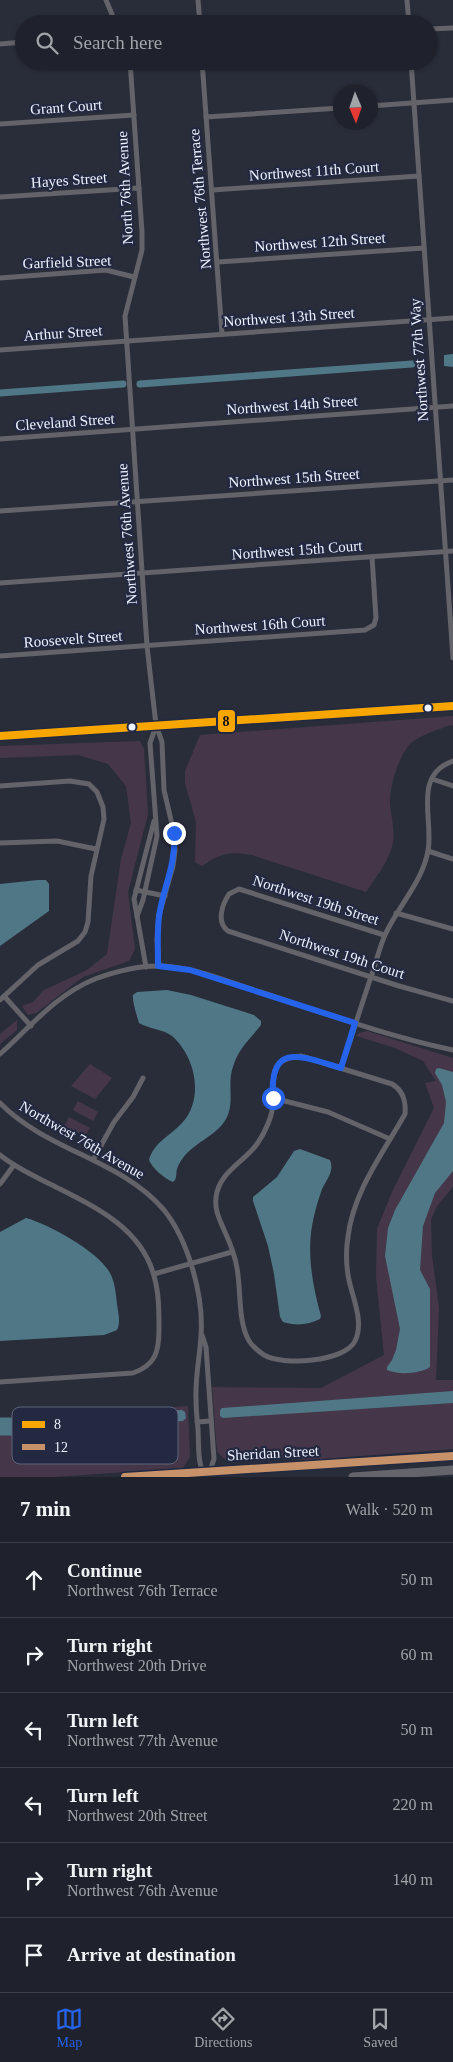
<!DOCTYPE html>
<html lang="en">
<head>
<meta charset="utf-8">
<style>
  :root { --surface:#1f222c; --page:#2c2f38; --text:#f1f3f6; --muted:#a1a4a9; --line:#3c3f48; --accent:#2563eb }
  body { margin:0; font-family:Georgia,serif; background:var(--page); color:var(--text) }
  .compass { position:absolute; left:333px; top:85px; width:45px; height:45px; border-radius:50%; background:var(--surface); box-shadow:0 1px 4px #0004; rotate:178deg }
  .stop { position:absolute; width:15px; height:15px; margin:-11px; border:4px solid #2563eb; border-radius:50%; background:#fff }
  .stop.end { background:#2563eb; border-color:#fff; box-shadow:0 1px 5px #0008 }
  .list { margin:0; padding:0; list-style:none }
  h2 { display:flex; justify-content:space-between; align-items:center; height:65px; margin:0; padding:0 20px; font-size:21px }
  h2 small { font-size:16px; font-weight:400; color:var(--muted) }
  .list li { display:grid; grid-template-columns:32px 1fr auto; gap:15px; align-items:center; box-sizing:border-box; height:75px; padding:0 20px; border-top:1px solid var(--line) }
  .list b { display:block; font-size:19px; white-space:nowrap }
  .list p { margin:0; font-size:16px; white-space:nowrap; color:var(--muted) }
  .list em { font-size:16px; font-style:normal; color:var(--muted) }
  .icon { flex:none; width:28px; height:28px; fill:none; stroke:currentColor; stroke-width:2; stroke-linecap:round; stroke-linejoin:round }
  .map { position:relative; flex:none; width:453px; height:1477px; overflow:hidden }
  .search { position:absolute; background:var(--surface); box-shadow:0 1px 4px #0004; left:15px; right:15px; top:15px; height:55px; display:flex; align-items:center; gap:12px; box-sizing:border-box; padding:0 18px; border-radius:28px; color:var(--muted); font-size:19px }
  .sheet { height:515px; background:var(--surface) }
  nav { display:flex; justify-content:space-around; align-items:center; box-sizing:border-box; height:70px; border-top:1px solid var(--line); background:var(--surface); font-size:14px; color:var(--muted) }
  nav a { display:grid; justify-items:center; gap:2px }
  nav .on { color:var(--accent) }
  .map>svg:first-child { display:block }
</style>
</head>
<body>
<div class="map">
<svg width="453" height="1477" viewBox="0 0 453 1477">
  <rect width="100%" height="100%" fill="#292d3a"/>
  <g fill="#453749">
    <path d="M453,716V725C442,727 419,736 411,743C399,755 389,787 390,804C391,817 395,828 393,842C390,860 376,877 366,892L252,855C229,851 221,853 202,866L195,862L196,822L185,783V771L200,735Z"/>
    <polygon points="140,741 144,749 148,814 128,892 135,949 129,961 83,977 36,1013 28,1015 22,1006 33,1002 44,990 87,970 107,954 121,859 131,823 126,786 108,764 78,755 0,758 0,746"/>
    <polygon points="17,1020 17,1030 0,1044 0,1034"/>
    <polygon points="367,1031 453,1058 453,1187 437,1206 431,1220 432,1255 439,1308 436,1380 453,1380 453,1449 308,1460 281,1458 228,1462 217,1452 212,1387 321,1388 384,1355 376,1277 377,1229 392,1192 434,1108 425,1083 436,1081 423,1061 395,1048 356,1036 359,1033"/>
    <polygon points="90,1064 112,1078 95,1099 71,1086"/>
    <polygon points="78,1101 98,1112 93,1121 73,1110"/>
    <polygon points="69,1117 90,1128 85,1136 64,1126"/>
    <polygon points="188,1406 190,1457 183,1468 54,1477 0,1477 0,1419"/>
  </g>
  <g fill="#4f7785">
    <polygon points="453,354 453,367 444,366 444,355"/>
    <polygon points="38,880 46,880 49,884 49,911 0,946 0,884"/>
    <path d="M167,990L191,995L254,1015L261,1021V1025C248,1042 238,1048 232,1070C227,1089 237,1108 221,1126C207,1141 185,1147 177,1169C176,1172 177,1176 175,1180L173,1182C165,1179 152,1168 149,1160C154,1142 170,1136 182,1123C205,1098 195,1056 172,1036C163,1029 149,1029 139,1023C137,1016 132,1001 133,995L137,992Z"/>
    <path d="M439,1068L453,1072V1171L435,1193L423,1226L420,1270L430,1289V1367C420,1374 398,1375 387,1370V1367L392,1360L396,1350L400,1329L385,1256L388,1228L395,1210L444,1123L446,1102L442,1085L435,1073L436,1069Z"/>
    <path d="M300,1149L330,1160C335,1173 325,1180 321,1192C317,1203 314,1215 312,1226C307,1255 313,1288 321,1316L320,1319C309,1325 295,1326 283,1322L280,1317L274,1274L268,1246L253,1201V1197L277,1177L294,1151Z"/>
    <path d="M26,1218C49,1224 99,1252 110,1273C115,1282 116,1294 117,1304C118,1312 121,1322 117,1330L104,1335L0,1341V1232Z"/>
    <polygon points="453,1391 453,1403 223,1418 220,1416 220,1410 222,1408"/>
    <polygon points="182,1410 185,1412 186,1418 183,1421 20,1431 20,1420"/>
    <polygon points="0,1421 10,1421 11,1432 0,1432"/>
  </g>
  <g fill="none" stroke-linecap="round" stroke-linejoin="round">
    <g stroke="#4f7785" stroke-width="7">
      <polyline points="140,384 412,364"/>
      <polyline points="0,393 123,384"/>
      <polyline points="0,1421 10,1421 11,1432 0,1432"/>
    </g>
    <g stroke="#636369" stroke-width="5">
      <polyline points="106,0 116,24"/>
      <polyline points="198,0 200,24"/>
      <polyline points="407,0 409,24"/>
      <polyline points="429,29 453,28"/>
      <polyline points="0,44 24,42"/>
      <polyline points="130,61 142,232 142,250 125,316 147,646 156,725 162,742 164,790 174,833 175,851 173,866 159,915 157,940 159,966"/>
      <polyline points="202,61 222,334"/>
      <polyline points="411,61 453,658"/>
      <polyline points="370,106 453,100"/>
      <polyline points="206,117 340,108"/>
      <polyline points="0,124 134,115"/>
      <polyline points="212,190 419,176"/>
      <polyline points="0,197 139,188"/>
      <polyline points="218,262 424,248"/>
      <polyline points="0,278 106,270 134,277"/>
      <polyline points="0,350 453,318"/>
      <polyline points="0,439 453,406"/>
      <polyline points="0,511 453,480"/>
      <polyline points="0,583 453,551"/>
      <polyline points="0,656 365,630 374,625 376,618 372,557"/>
      <polyline points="432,779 453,786"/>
      <polyline points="0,786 70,781 89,784 97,792 103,807 104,819 91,876 88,922 85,932 78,941 38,965 0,1000"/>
      <polyline points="0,843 57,841 96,849"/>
      <polyline points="428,851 453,859"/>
      <polyline points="136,890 165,896"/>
      <polyline points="396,913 453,929"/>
      <polyline points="137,916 143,900 157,836 150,743 156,726"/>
      <path d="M384,935L239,889L229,894C222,905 216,922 228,931L399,986L453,1001"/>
      <polyline points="146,967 134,899 154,821"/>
      <polyline points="4,996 31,1026"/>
      <path d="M0,1054C29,1028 57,994 95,979C114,972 137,966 158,966C193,966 227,982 260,992C324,1013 387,1036 453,1050"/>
      <path d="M301,1056L392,1084C404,1091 406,1102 405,1114C383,1153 353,1192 348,1237C346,1249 346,1262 348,1275C351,1295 365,1321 355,1341C345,1362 282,1366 264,1355C258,1351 251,1345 248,1339C238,1320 241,1289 237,1268C235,1256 230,1243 225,1232C219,1219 213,1207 217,1192C223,1170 245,1161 257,1144C265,1133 273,1115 273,1102C274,1075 268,1059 301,1056Z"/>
      <path d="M341,1068C352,1036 362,1003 373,971C377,959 380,946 385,935C398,906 422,883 428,851C434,820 412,775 453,761"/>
      <polyline points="273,1098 328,1112 390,1139"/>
      <path d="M0,1103C47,1151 120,1159 164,1210C188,1240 204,1296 201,1335C200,1356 195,1377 196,1399C196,1409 197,1419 198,1429C199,1444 197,1463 205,1477"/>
      <path d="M0,1155C16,1168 34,1176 52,1185C93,1206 141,1227 154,1276C159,1293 159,1311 159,1329C159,1351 156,1365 133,1373L0,1382"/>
      <polyline points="93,1160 114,1122 133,1097 143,1078"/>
      <polyline points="0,1184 14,1165"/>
      <polyline points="154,1274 232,1252"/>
      <polyline points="202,1335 206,1347 214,1459 208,1477"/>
      <polyline points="197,1422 211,1421"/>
    </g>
    <polyline stroke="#636369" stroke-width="6" points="0,736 453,706"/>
    <g stroke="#64646d" stroke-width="9">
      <polyline points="125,1477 453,1456"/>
      <polyline points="353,1477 453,1470"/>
    </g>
    <defs>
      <polyline id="bus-1" points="0,736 453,706"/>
      <polyline id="bus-2" points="125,1477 453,1456"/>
    </defs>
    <use href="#bus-1" stroke="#222941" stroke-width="11"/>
    <use href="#bus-2" stroke="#222941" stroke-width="11"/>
    <use href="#bus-1" stroke="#f7a600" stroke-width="8"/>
    <use href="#bus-2" stroke="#c7916a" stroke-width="8"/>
  </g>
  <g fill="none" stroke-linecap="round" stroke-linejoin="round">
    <path stroke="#2563eb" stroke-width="6" d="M174,833C176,867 164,884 159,916C157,933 158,949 158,966L190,970L355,1023L341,1068C303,1057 269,1040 273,1098"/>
  </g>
  <g fill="#edf2ff" stroke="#222941" stroke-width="2">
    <circle cx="428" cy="708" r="4.5"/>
    <circle cx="132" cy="727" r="4.5"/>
  </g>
  <g text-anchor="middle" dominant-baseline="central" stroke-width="4.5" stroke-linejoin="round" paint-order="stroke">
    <g font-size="15" fill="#edf2ff" stroke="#222941">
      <text transform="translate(66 107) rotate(-4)">Grant Court</text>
      <text transform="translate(314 171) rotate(-4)">Northwest 11th Court</text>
      <text transform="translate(69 180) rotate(-4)">Hayes Street</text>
      <text transform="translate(125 188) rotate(-93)">North 76th Avenue</text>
      <text transform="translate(200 199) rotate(-95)">Northwest 76th Terrace</text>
      <text transform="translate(320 242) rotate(-4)">Northwest 12th Street</text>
      <text transform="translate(67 262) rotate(-2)">Garfield Street</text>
      <text transform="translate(289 317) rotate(-4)">Northwest 13th Street</text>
      <text transform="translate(63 333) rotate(-4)">Arthur Street</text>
      <text transform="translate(419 360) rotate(-94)">Northwest 77th Way</text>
      <text transform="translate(292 405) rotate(-4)">Northwest 14th Street</text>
      <text transform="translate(65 422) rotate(-4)">Cleveland Street</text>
      <text transform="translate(294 478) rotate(-4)">Northwest 15th Street</text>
      <text transform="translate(127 534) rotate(-94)">Northwest 76th Avenue</text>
      <text transform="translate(297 550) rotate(-4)">Northwest 15th Court</text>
      <text transform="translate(260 625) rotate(-4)">Northwest 16th Court</text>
      <text transform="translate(73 639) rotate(-4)">Roosevelt Street</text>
      <text transform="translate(316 900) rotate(18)">Northwest 19th Street</text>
      <text transform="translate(342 954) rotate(18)">Northwest 19th Court</text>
      <text transform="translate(82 1140) rotate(30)">Northwest 76th Avenue</text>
      <text transform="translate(273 1453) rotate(-3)">Sheridan Street</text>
    </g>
  </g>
  <rect x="12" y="1407" width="166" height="57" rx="8" fill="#222941" stroke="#5f657a" stroke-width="1"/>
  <rect x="22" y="1421" width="23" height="7" fill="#f7a600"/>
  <rect x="22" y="1444" width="23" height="6" fill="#c7916a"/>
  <g font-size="14" fill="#edf2ff">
    <text x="54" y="1429">8</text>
    <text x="54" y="1452">12</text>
  </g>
  <rect stroke="#222941" stroke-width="2" x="217" y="709" width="19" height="24" rx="5" fill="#f7a600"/>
  <g font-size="14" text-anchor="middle" font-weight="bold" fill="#111">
    <text x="226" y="726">8</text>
  </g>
</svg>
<svg class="compass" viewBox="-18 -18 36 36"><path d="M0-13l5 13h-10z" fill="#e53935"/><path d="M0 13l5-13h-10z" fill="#a1a4a9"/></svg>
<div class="stop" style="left:273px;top:1098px"></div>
<div class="stop end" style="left:174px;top:833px"></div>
<div class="search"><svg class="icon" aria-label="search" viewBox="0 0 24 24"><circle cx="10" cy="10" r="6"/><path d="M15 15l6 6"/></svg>Search here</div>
</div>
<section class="sheet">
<h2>7 min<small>Walk · 520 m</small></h2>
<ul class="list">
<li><svg class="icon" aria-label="ahead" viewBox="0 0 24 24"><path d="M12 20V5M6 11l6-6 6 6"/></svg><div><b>Continue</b><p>Northwest 76th Terrace</p></div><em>50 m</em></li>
<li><svg class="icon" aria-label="right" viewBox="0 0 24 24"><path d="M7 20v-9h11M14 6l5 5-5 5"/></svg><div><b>Turn right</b><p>Northwest 20th Drive</p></div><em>60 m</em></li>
<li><svg class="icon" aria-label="left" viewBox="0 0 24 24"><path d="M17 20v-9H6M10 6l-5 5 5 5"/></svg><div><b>Turn left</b><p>Northwest 77th Avenue</p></div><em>50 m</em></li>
<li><svg class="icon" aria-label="left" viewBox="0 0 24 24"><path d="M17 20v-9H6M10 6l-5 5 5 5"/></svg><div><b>Turn left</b><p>Northwest 20th Street</p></div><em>220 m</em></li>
<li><svg class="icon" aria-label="right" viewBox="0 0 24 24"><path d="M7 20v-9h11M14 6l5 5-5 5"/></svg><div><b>Turn right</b><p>Northwest 76th Avenue</p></div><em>140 m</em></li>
<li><svg class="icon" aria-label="arrive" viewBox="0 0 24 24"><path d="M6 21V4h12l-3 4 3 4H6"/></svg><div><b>Arrive at destination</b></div></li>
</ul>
</section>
<nav>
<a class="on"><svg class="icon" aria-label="map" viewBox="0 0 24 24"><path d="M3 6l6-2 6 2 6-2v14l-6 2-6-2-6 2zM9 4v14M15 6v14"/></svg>Map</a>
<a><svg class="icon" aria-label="directions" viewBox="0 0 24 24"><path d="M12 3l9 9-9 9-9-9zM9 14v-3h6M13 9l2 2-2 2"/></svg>Directions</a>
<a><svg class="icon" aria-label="saved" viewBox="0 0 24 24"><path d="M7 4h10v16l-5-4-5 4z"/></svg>Saved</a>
</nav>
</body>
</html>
